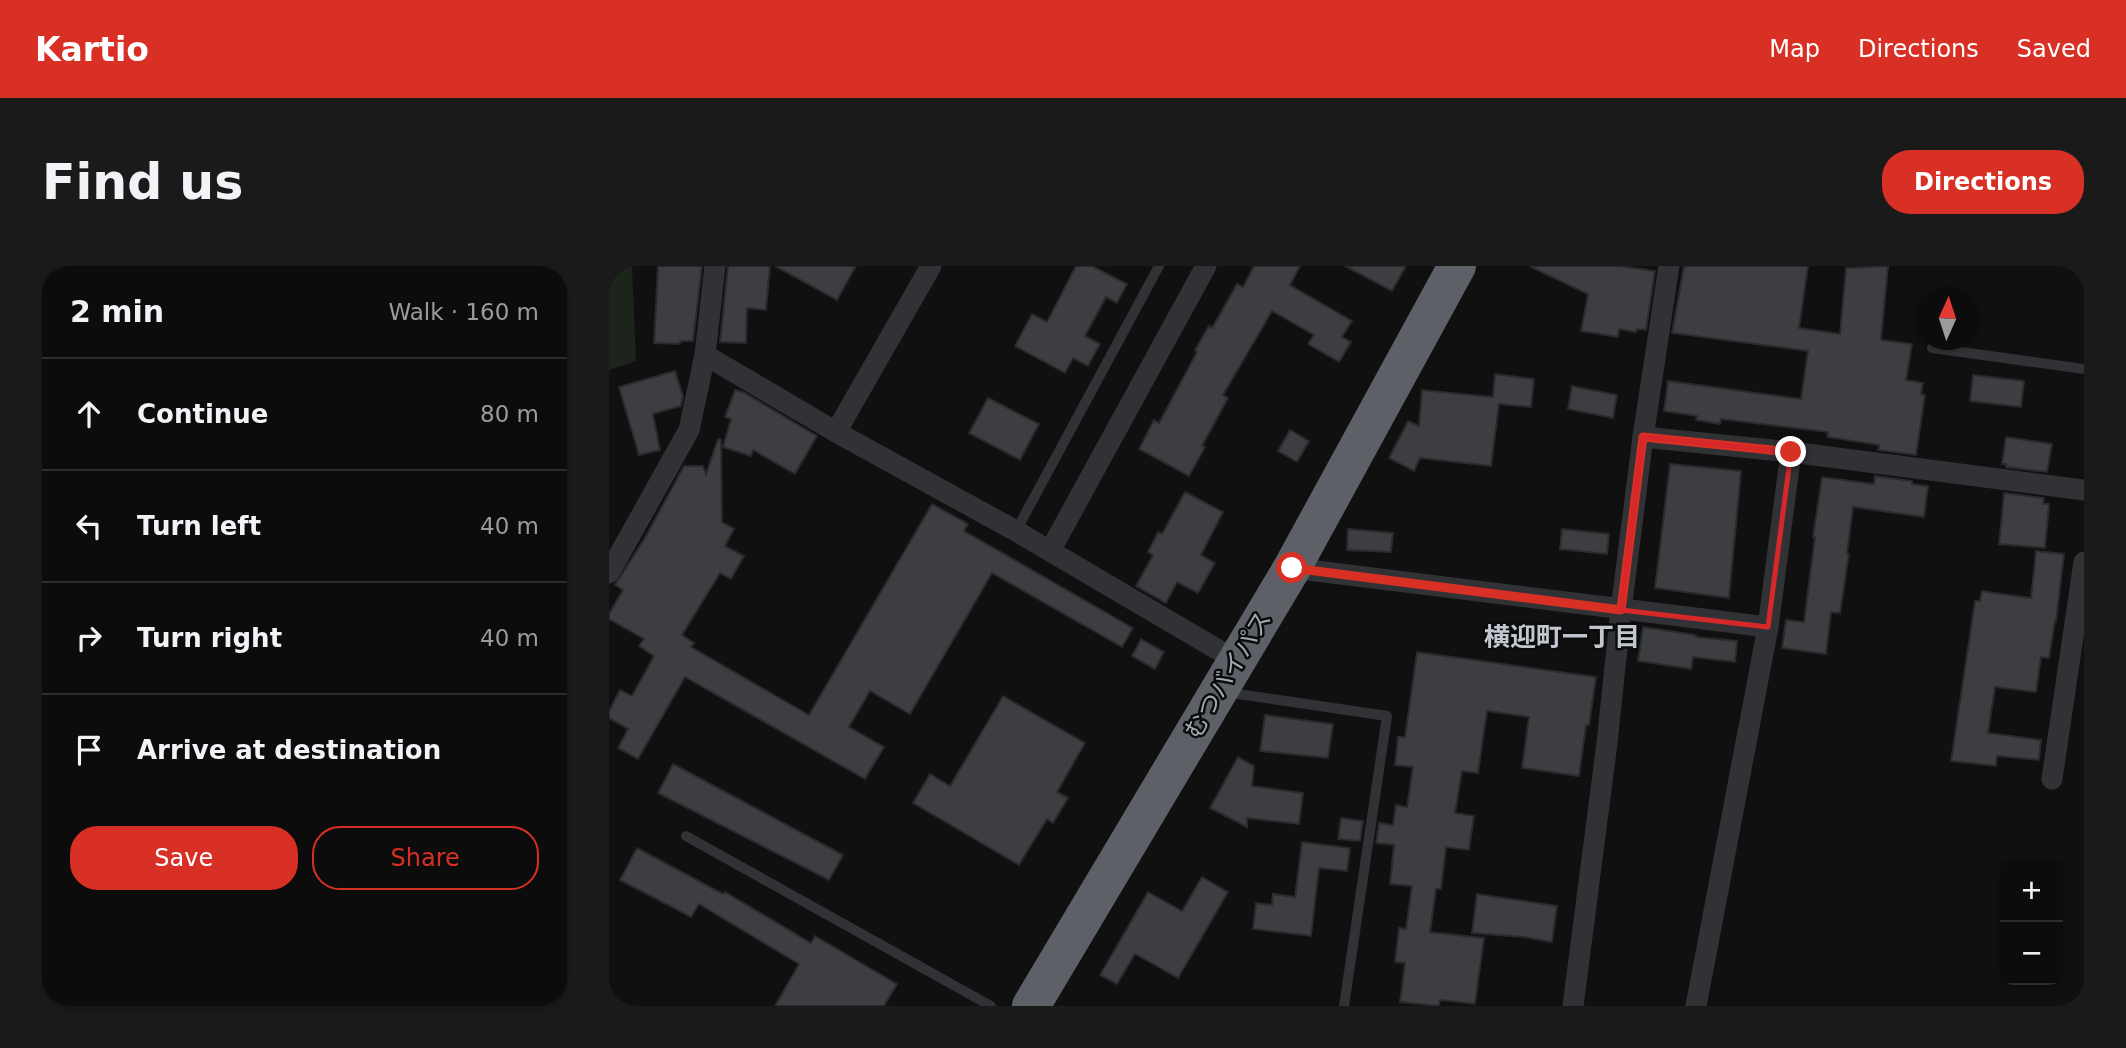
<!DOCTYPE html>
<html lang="en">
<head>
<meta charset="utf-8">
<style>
  :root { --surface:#0c0c0d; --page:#1a1a1b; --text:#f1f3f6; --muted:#9a9b9d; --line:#2c2c2e; --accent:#d93025 }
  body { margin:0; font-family:"DejaVu Sans","Noto Sans JP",sans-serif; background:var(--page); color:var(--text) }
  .controls { position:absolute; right:21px; bottom:21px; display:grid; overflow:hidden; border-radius:14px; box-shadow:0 2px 5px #0004 }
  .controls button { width:63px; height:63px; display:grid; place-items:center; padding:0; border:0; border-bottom:2px solid var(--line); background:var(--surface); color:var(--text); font:35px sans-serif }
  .compass { position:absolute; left:1307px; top:21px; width:63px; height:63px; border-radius:50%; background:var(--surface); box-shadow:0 2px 5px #0004; rotate:3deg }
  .stop { position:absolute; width:21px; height:21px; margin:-16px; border:5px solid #d93025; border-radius:50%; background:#fff }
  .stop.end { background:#d93025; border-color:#fff; box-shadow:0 2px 7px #0008 }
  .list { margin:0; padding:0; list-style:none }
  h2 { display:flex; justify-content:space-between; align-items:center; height:91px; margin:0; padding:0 28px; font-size:30px }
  h2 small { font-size:23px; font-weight:400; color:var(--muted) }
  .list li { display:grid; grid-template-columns:46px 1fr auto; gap:21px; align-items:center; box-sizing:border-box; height:112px; padding:0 28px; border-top:2px solid var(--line) }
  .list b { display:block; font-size:26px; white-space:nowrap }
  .list em { font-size:23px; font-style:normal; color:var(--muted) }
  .actions { display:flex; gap:14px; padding:21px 28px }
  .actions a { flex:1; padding:16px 0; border:2px solid var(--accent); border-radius:28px; text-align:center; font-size:24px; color:var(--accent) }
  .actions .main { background:var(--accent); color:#fff }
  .icon { flex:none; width:38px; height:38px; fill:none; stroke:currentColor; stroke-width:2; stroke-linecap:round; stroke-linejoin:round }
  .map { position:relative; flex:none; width:1475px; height:740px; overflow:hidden; border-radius:28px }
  header { display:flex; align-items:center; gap:42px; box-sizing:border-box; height:98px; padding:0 35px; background:var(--accent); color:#fff }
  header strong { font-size:33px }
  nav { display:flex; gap:38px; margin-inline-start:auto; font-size:24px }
  .intro { display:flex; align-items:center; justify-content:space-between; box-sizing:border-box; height:168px; padding:0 42px }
  h1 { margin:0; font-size:49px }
  .button { padding:18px 32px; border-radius:28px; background:var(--accent); color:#fff; font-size:24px; font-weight:700 }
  main { display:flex; gap:42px; padding:0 42px }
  aside { flex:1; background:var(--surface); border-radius:28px; box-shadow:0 2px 5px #0004 }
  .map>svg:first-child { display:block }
</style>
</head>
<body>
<header>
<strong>Kartio</strong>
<nav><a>Map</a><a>Directions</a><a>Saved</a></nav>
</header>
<div class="intro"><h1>Find us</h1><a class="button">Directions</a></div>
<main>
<aside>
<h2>2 min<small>Walk · 160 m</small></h2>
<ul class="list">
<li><svg class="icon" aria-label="ahead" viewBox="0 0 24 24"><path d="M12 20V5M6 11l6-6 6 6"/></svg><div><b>Continue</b></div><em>80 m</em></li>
<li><svg class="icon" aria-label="left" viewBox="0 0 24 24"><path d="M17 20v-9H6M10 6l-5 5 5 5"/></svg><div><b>Turn left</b></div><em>40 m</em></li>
<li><svg class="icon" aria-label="right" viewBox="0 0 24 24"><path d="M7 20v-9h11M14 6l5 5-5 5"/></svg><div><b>Turn right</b></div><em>40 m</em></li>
<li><svg class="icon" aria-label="arrive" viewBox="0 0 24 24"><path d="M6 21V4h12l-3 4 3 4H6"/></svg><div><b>Arrive at destination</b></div></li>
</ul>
<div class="actions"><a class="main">Save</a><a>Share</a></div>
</aside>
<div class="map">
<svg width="1475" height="740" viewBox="0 0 1475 740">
  <rect width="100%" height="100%" fill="#101011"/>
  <polygon fill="#1c241c" points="0,0 23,0 27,95 0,104"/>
  <g fill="#3c3e41" stroke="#2a2a2d" stroke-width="2">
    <polygon points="49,0 93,0 84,75 71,75 71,78 45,77"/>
    <polygon points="119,0 161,0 157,44 138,42 137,77 111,76"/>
    <polygon points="166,0 247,0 228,34"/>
    <polygon points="467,0 483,0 518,18 508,37 497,31 476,70 491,78 479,100 464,92 456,107 406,80 423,48 438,56"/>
    <polygon points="645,0 691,0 681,19 743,55 733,71 742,76 730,96 699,78 705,69 663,45 614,129 619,132 593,180 596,181 580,210 530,183 545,154 550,157 588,86 586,84 600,60 603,62 628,18 634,21"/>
    <polygon points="736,0 797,0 783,25"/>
    <polygon points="920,0 1011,0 1046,5 1037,64 1028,63 1027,66 1010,63 1009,71 972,65 979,28"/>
    <polygon points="1075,0 1199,0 1190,62 1231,68 1237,2 1279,0 1272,74 1303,78 1297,114 1314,117 1312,128 1316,129 1307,189 1269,184 1270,179 1218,171 1219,166 1112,153 1111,158 1087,154 1088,150 1055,145 1059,115 1192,133 1199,85 1063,67"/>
    <polygon points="66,105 74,130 72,140 44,148 51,184 30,189 10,121"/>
    <polygon points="886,108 925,113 922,141 890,138 882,200 811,192 805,205 780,192 799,155 810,160 813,124 884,131"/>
    <polygon points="1364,109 1415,115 1412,141 1361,135"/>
    <polygon points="963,120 1008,129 1004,152 959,143"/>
    <polygon points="126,124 134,126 208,170 186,208 144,184 142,190 114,181 122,153 116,151"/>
    <polygon points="379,132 430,158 411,194 360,167"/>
    <polygon points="681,164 700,175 688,196 669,185"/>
    <polygon points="1397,171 1443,178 1438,206 1397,201 1397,198 1393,198"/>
    <polygon points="109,173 112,174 113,256 125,263 116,280 135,290 122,313 111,307 73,369 85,377 82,381 200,449 323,238 359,258 355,265 524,362 513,381 383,307 301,448 261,425 240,461 275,481 256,513 76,411 29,493 9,482 19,463 0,452 0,445 11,424 23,430 45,390 30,380 35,373 0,353 0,348 14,324 6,319 37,270 75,200 94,200 97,208"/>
    <polygon points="1061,198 1132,205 1120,332 1046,322"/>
    <polygon points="1266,210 1303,215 1303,218 1319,220 1315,251 1244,241 1238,288 1240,288 1231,347 1222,346 1217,388 1173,382 1177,354 1195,356 1206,271 1204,271 1213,211 1265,218"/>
    <polygon points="576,226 614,246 592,289 606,297 589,327 568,316 557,337 527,320 544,289 539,286 549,266 553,268"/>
    <polygon points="1395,227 1435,232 1434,238 1440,238 1436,282 1390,278"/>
    <polygon points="739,263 784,267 782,286 738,284"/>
    <polygon points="953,263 1000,268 998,288 951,283"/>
    <polygon points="1427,285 1455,288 1447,355 1446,355 1440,392 1432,391 1427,426 1386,421 1379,467 1432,474 1430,494 1388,490 1387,500 1342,495 1366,335 1371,335 1373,325 1422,332"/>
    <polygon points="1034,361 1087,369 1087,371 1128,375 1126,396 1084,391 1082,403 1029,395"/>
    <polygon points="532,373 555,386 546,403 523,390"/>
    <polygon points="808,386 987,411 980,459 977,459 970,510 913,502 920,451 878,445 869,507 853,505 846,547 865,550 860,584 837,581 832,623 827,623 821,666 875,672 866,738 831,734 830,740 791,736 796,697 786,696 790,662 797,663 803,620 781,618 785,579 767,577 770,557 784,559 787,539 798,541 804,501 786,499 789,471 796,471"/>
    <polygon points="394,430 476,477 448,526 459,532 444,557 438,553 410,599 304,537 321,508 341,520"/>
    <polygon points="656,449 724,458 719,492 651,485"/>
    <polygon points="629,491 645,500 643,520 694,527 690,558 638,552 638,561 601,542"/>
    <polygon points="64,498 234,589 220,614 49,527"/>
    <polygon points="732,552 754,555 751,575 729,573"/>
    <polygon points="693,576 741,582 738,605 710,602 702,670 644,663 647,637 663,639 664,628 686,631"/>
    <polygon points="28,582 114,628 116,626 202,677 206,670 288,718 275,740 166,740 190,698 90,638 82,651 11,614"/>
    <polygon points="593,611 619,626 569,712 526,688 508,718 491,709 539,626 573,645"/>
    <polygon points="868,628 948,640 943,676 915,671 863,667"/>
  </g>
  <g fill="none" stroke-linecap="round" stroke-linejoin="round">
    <g stroke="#313236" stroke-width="10">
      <polyline points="1323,82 1475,103"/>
      <polyline points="407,265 550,0"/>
      <polyline points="616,426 778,450 735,740"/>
      <polyline points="77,570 382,740"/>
    </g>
    <g stroke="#313236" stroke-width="21">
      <polyline points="96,89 227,166 407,265 628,395"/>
      <polyline points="227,166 322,0"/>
      <polyline points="1034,171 1182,186 1475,224"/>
      <polyline points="441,285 597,0"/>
      <polyline points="683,302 1159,361"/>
      <polyline points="0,307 80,164 96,89 106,0"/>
      <polyline points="1443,513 1475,296"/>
      <polyline points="964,740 998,477 1012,344 1034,171 1060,0"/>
      <polyline points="1087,740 1159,361 1182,186"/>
    </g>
    <polyline stroke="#5d6067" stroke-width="38" points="422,740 683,302 848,0"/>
  </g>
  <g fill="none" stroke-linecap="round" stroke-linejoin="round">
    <polyline stroke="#d93025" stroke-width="9" points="683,302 1012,344 1034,171 1182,186"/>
  </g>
  <path fill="none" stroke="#d62828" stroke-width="5" stroke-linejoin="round" d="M1034,171L1182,186L1159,361L1012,344Z"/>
  <g text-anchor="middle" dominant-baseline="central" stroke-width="5" stroke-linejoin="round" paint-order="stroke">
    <g font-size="24" fill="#a1a8b2" stroke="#0b0b0c">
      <text transform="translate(619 409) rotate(-59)">むつバイパス</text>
    </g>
    <g font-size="26" font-weight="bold" fill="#c2c6ce" stroke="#0b0b0c">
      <text x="953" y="371">横迎町一丁目</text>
    </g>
  </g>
</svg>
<div class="controls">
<button>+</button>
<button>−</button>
</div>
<svg class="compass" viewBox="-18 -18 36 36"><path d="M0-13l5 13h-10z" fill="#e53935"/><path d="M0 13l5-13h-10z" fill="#9a9b9d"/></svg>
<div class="stop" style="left:683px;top:302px"></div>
<div class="stop end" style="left:1182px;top:186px"></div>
</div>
</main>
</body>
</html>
